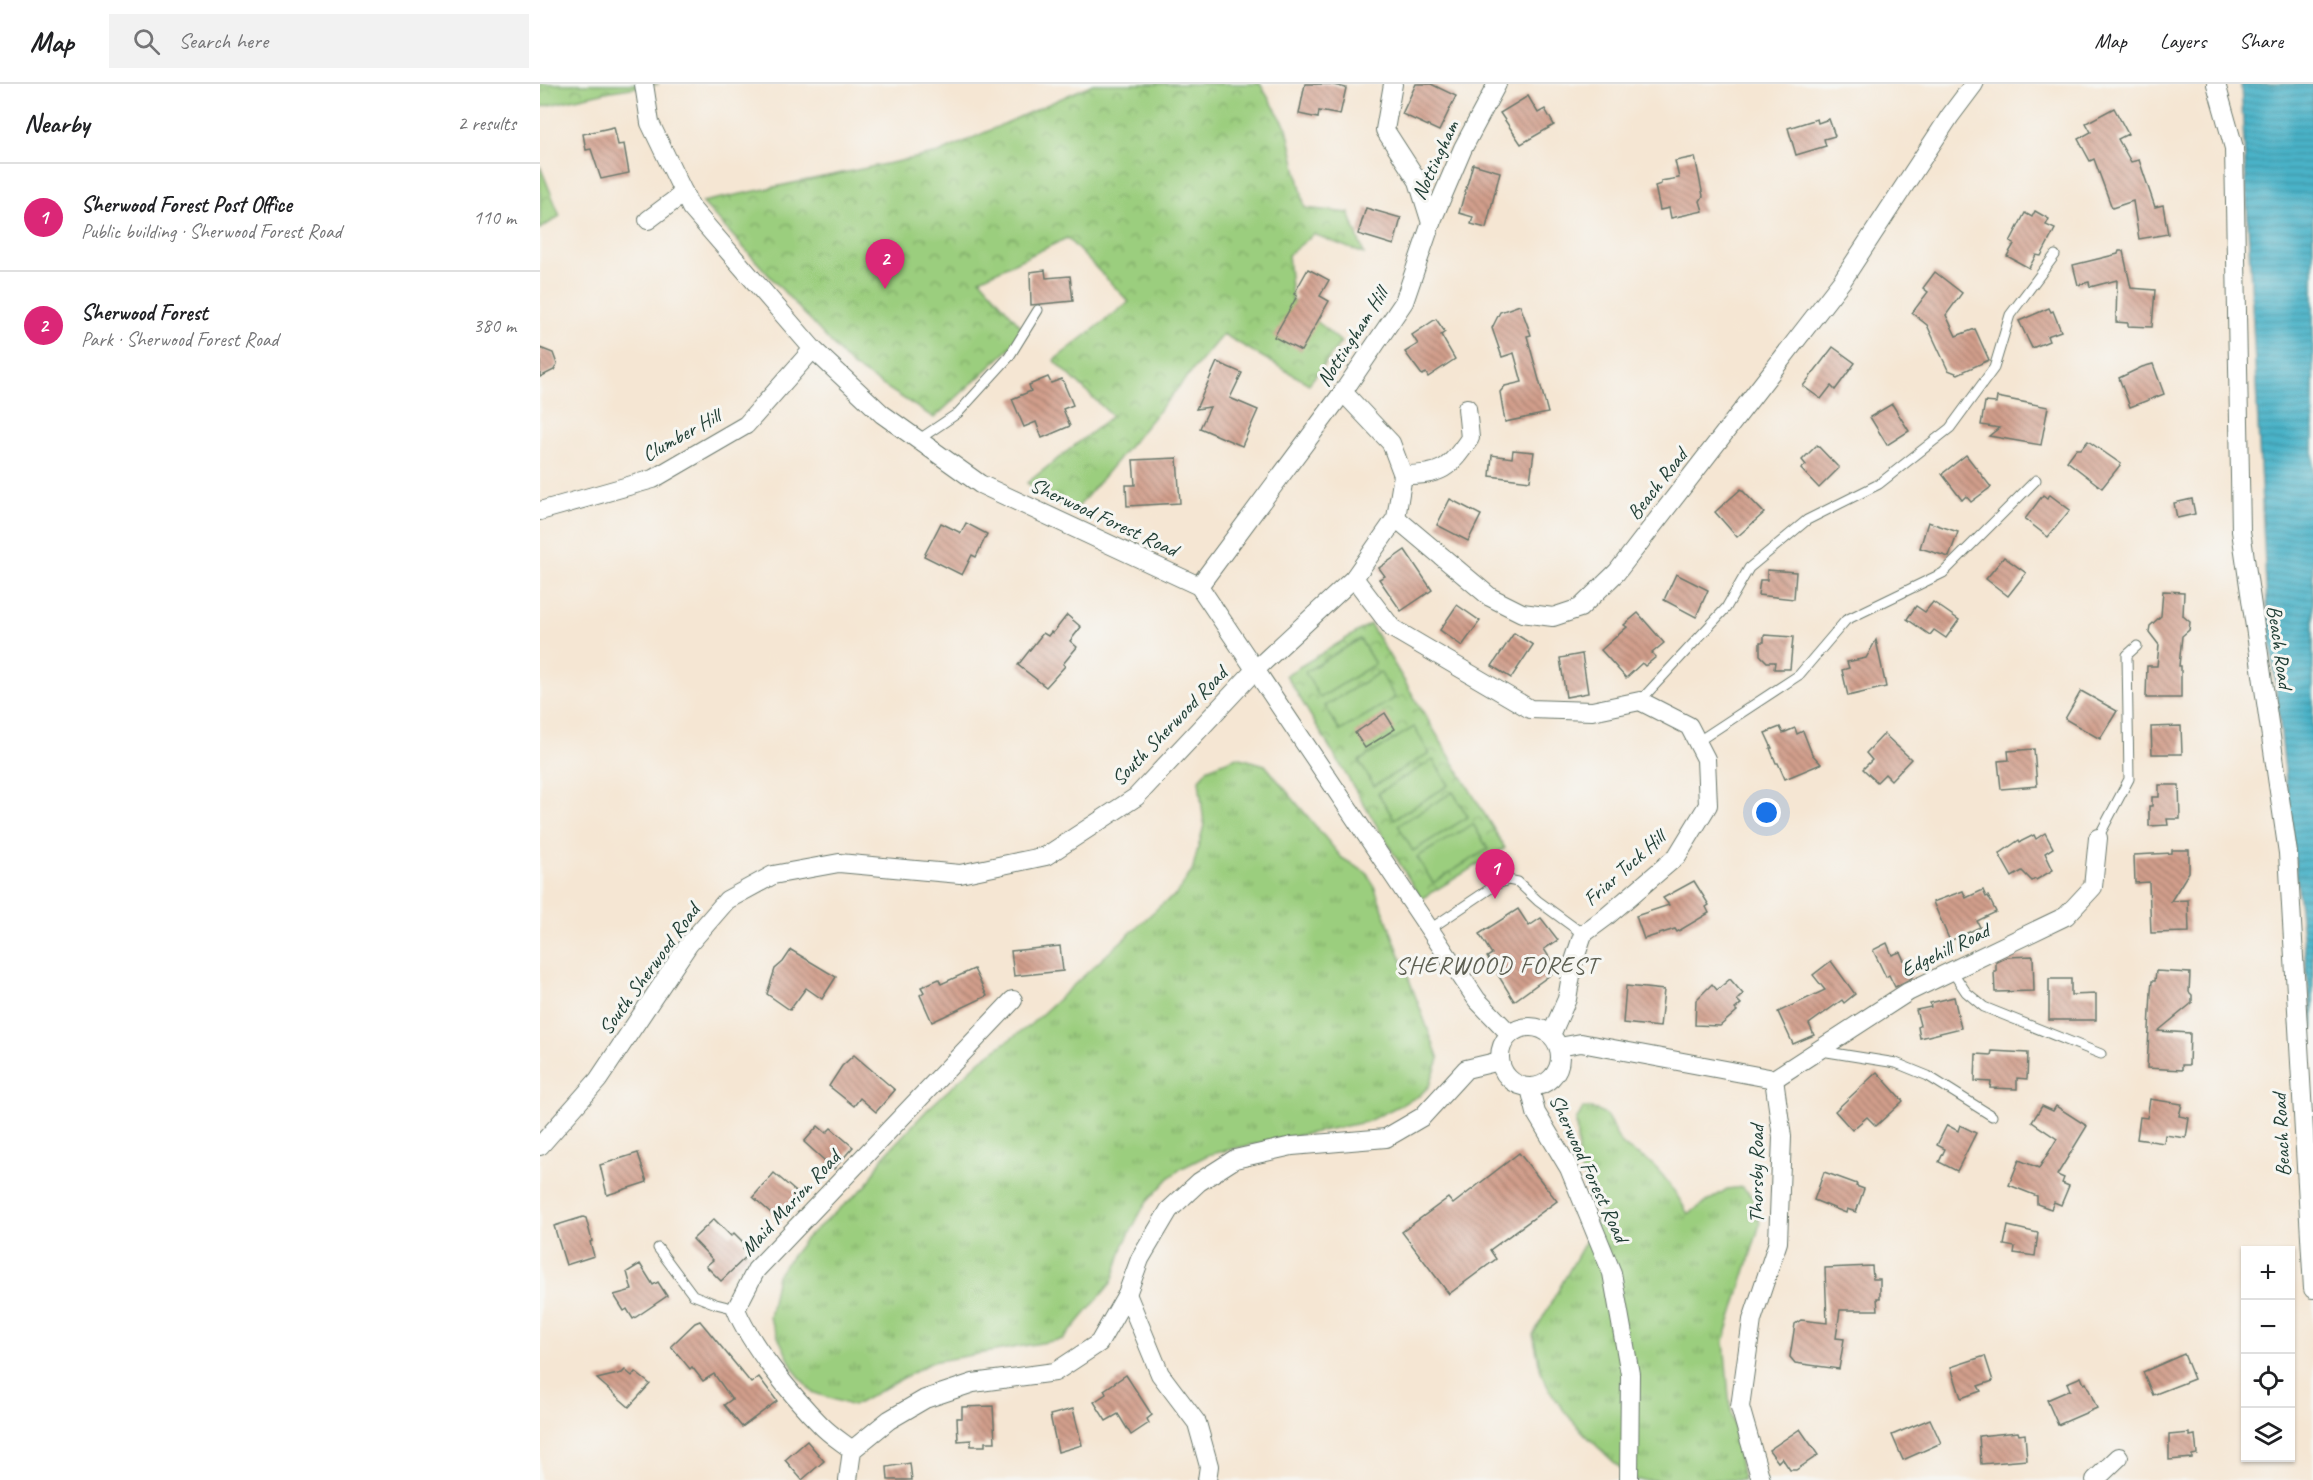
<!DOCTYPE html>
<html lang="en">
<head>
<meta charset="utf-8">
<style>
  :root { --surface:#fff; --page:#f2f2f2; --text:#202124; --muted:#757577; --line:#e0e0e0; --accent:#db2777 }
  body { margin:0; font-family:Caveat,sans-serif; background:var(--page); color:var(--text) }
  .controls { position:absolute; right:18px; bottom:18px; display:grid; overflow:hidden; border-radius:0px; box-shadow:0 2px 4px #0004 }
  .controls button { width:54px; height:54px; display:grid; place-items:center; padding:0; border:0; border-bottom:2px solid var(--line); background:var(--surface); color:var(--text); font:30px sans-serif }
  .you { position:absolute; left:1227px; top:729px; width:21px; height:21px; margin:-15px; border:4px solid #fff; border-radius:50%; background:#1a73e8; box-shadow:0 0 0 9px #1a73e833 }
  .badge { display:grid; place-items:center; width:39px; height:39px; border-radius:50%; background:var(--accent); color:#fff; font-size:20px; font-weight:700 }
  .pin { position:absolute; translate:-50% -50px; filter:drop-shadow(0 2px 3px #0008) }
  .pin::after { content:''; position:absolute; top:32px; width:21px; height:18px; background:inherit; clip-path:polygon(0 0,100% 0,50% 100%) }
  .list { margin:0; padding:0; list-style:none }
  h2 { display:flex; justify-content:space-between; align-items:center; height:78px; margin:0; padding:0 24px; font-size:26px }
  h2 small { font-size:20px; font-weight:400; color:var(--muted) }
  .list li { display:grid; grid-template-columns:39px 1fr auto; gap:18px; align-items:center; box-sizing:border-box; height:108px; padding:0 24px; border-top:2px solid var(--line) }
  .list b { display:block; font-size:22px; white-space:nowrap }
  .list p { margin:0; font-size:20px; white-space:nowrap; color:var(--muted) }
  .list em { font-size:20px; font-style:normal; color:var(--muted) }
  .icon { flex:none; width:33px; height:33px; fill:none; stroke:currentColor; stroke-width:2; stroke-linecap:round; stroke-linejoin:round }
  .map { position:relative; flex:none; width:1773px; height:1396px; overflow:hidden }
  header { display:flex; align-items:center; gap:36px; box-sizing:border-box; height:84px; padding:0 30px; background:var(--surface); border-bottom:2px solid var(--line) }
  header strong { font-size:28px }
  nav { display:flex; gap:33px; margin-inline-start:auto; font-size:21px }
  .search { width:420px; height:54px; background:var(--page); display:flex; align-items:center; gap:15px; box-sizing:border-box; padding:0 21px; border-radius:0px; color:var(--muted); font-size:22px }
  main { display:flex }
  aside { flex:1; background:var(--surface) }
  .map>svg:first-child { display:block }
</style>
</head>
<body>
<header>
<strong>Map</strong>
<div class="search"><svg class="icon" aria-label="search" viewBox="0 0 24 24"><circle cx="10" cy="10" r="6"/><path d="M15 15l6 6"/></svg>Search here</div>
<nav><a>Map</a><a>Layers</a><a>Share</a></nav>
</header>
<main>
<aside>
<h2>Nearby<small>2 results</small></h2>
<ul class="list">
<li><span class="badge">1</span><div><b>Sherwood Forest Post Office</b><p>Public building · Sherwood Forest Road</p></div><em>110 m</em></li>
<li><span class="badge">2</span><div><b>Sherwood Forest</b><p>Park · Sherwood Forest Road</p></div><em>380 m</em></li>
</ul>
</aside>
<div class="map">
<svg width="1773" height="1396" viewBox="0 0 1773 1396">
  <defs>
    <pattern id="grass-tufts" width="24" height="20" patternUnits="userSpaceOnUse" patternTransform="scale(1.5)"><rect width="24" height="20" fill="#9bce7e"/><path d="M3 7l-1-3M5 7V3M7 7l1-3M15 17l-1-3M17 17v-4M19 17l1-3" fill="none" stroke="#7ea868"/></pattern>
    <pattern id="park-crowns" width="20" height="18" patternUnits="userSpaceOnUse" patternTransform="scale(1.5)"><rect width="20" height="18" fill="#9bce7e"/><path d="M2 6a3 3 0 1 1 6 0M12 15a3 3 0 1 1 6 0" fill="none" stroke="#7ea868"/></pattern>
    <pattern id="water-rules" width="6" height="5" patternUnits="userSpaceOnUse" patternTransform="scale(1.5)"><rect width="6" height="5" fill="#4ab2c8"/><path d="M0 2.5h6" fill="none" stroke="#3d92a3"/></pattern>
    <pattern id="building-back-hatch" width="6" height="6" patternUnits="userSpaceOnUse" patternTransform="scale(1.5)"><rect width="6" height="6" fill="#d19e8b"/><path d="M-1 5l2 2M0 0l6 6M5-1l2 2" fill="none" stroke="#a98272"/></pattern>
  </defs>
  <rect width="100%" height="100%" fill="#f6f6f2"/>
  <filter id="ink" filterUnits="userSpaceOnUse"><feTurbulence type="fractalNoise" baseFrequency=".0167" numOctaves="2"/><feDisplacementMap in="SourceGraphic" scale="12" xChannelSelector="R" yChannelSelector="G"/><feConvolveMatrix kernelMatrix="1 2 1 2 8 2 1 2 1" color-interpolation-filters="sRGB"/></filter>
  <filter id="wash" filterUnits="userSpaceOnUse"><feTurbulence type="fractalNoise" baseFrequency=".008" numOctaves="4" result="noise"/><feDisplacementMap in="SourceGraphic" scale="24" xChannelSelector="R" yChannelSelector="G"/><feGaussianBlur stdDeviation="1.35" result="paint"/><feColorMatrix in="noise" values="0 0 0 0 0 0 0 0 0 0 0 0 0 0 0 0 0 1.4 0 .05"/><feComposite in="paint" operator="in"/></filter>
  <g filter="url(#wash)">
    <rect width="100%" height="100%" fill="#f5e6d3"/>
    <g fill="url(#grass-tufts)" stroke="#5d8659" stroke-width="1.5">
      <polygon points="697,673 725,681 802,774 827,789 834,802 899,975 889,1002 879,1012 826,1038 696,1064 668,1071 642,1084 630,1093 605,1120 584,1160 572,1198 524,1255 392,1278 313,1322 272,1308 254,1286 229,1234 237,1191 266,1154 327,1101 343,1073 388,1025 441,976 490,941 622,820 636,811 652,787 664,741 659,696 668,684"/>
      <path d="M1043,1024C1077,1025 1066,1044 1084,1062C1092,1069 1104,1073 1112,1080C1127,1094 1138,1112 1148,1130L1187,1105L1202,1103L1212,1112L1220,1140L1184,1257L1189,1313L1203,1396H1093C1063,1367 1020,1332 1003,1293C998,1280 997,1265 993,1251L1062,1128L1039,1083L1036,1037Z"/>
    </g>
    <g fill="url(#park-crowns)" stroke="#5d8659" stroke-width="1.5">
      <polygon points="0,0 119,0 71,7 0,23"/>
      <polygon points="553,0 720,0 747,44 765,124 809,129 824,170 774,150 748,171 752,216 801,258 769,300 683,250 533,429 487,399 572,332 514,276 589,218 527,154 440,195 487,249 394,334 311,281 162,118 399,69"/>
      <polygon points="0,82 20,132 0,145"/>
      <polygon points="830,540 965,764 881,815 746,591"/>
    </g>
    <g fill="#9bce7e" stroke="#5d8659" stroke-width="1.5">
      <polygon points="820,555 835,580 780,614 765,588"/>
      <polygon points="840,588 855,614 800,647 785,622"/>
      <polygon points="874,643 889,669 834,702 819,677"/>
      <polygon points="893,676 909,701 854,735 838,709"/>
      <polygon points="913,708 928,733 873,767 858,741"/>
      <polygon points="933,740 948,765 893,799 877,773"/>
    </g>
    <polygon fill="url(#water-rules)" stroke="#34787e" stroke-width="1.5" points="1701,0 1773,0 1773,945 1727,521"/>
    <g id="blocks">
      <g fill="url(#building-back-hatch)">
        <polygon points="765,0 790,0 806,4 800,31 779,27 778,34 759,30"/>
        <polygon points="876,0 891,0 916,12 899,47 862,30"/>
        <polygon points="988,12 998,29 1005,25 1014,41 981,60 960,29"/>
        <polygon points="1574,24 1588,50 1578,55 1591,78 1599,76 1615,123 1623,121 1628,150 1599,155 1593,117 1572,124 1554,75 1550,77 1538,55 1551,48 1546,39"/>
        <polygon points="1277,35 1278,39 1289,35 1295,52 1284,55 1286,62 1256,71 1248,44"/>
        <polygon points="74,43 78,61 84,60 89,89 61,95 51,65 46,66 43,50"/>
        <polygon points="1155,73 1163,112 1160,117 1163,127 1131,134 1129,124 1120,126 1115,102 1121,100 1121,97 1139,94 1135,77"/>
        <polygon points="933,80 960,88 946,144 931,140 933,133 919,129"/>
        <polygon points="826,124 861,134 854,161 818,150"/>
        <polygon points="1495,127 1509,135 1506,141 1515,145 1501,172 1496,171 1489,184 1467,172 1474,160 1470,158 1485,129 1492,133"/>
        <polygon points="1579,167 1583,167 1591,204 1615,206 1612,243 1588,242 1588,239 1576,238 1577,196 1550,203 1549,198 1538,201 1533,181 1578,170"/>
        <polygon points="768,185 789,196 780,212 789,217 761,267 734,253 757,212 754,210"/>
        <polygon points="505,186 506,194 530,192 533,217 491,221 490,188"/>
        <polygon points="1395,188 1422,209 1406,231 1416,252 1435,245 1449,276 1418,290 1408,286 1387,241 1372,229 1388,208 1383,204"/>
        <polygon points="980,221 991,251 987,252 1008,329 965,338 960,308 965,302 982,298 974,269 962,273 952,244 960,228"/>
        <polygon points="1509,224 1511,228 1513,227 1521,247 1507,252 1509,257 1492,264 1479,237"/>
        <polygon points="896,235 905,248 901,251 915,275 888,293 886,289 882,291 865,268 878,260 872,251"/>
        <polygon points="1293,263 1315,279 1295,306 1291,302 1281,315 1263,302"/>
        <polygon points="0,264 13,269 17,280 14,286 0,293"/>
        <polygon points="677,278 702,289 690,314 718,326 702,362 660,344 670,323 656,325"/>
        <polygon points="1613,280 1624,310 1590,323 1579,294 1602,283"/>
        <polygon points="508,293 511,299 522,295 533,321 523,325 530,342 502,354 496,338 484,343 472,315 491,307 489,301"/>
        <polygon points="1457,313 1508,323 1501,361 1449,352 1459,344 1441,341 1445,318 1456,319"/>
        <polygon points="1352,320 1369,347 1347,361 1330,333"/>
        <polygon points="1548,357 1581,380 1562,404 1527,377 1536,365 1541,365"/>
        <polygon points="1277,361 1299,384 1279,404 1261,385 1266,381 1262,376"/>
        <polygon points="973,366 994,368 990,397 950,392 952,371 972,374"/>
        <polygon points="1426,371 1451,403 1431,418 1426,412 1422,416 1402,390"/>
        <polygon points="637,374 640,419 587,422 586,401 595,401 593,376"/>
        <polygon points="1201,405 1224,429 1197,453 1175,428"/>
        <polygon points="1503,411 1507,414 1510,411 1530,426 1508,453 1485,435"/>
        <polygon points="910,415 941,431 928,457 897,441"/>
        <polygon points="1652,415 1655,430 1637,434 1634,419"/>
        <polygon points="1388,438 1418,448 1409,473 1380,464"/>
        <polygon points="401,439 421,449 426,439 447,450 436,473 432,471 422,491 384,472"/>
        <polygon points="865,466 892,506 861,527 839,495 845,492 839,484"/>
        <polygon points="1464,473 1486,489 1468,512 1446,495"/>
        <polygon points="1227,486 1256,488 1254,515 1218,511 1220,496 1227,496"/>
        <polygon points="1136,490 1168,506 1156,533 1124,516"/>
        <polygon points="1623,507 1644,508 1643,532 1650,538 1649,546 1642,552 1639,582 1641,582 1641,614 1606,614 1607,582 1617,582 1619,561 1609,548 1610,542 1621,532"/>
        <polygon points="1393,518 1419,536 1406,554 1394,546 1390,551 1367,535 1376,522 1385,528"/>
        <polygon points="917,521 940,537 922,562 900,546"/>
        <polygon points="1098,529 1124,559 1112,569 1116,573 1105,582 1102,579 1086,594 1061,566 1087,543 1084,541"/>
        <polygon points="527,531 541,543 530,557 537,563 523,580 525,582 506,603 478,581 503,549 508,552 511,548 513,549"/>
        <polygon points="974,549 993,561 971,594 952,582"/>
        <polygon points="1224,551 1253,553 1250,585 1234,585 1235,578 1227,578 1220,571 1220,558 1224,558"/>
        <polygon points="1336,556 1346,603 1308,612 1302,586 1309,584 1307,578 1326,574"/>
        <polygon points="1042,570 1048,609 1026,613 1020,574"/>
        <polygon points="1541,607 1577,627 1560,655 1525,635"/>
        <polygon points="845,629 855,645 825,664 815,649"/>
        <polygon points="1641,642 1642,670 1612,670 1611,643"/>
        <polygon points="1240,643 1243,649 1255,644 1257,650 1263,647 1272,670 1281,680 1245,695 1238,679 1236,679 1230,664 1232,664 1225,649"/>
        <polygon points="1344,650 1371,675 1351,696 1345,690 1337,698 1323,685 1332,676 1326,669"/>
        <polygon points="1494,665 1497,702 1461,705 1458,677 1469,676 1468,667"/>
        <polygon points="1619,701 1639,701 1640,735 1627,735 1628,741 1609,742 1609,722 1612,722 1612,713 1619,713"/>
        <polygon points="1505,749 1513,764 1505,769 1513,786 1496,796 1495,795 1492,797 1482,787 1472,793 1459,770 1479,756 1480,758 1494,751 1496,755"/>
        <polygon points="1632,766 1649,766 1649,788 1631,817 1648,816 1649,848 1611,849 1609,798 1595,799 1594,771 1632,769"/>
        <polygon points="1154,797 1169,821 1166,823 1169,829 1137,848 1135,845 1104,855 1096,832 1129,821 1123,814"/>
        <polygon points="1443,806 1446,813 1448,812 1456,828 1437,837 1440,843 1410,857 1393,818 1423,807 1426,814"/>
        <polygon points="978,825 989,842 1001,834 1018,856 1004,865 1017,886 974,917 947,873 952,870 939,850"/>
        <polygon points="1347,859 1352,871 1360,868 1372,894 1355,903 1349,891 1346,893 1333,866"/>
        <polygon points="520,862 523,887 474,892 471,867"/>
        <polygon points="251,866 296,893 282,915 266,904 250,926 227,910 235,885 243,878"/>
        <polygon points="1493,872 1494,907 1455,908 1454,887 1456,887 1456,878 1467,873"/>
        <polygon points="1291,877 1315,910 1304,919 1302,916 1269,940 1274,951 1253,960 1238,928 1285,906 1273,891"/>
        <polygon points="434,885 447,912 392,938 380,911 384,908 381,903 399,895 401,900"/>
        <polygon points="1616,887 1650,889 1649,908 1652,911 1652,919 1618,947 1650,949 1649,981 1642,981 1642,986 1607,984 1611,908 1612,897 1615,897"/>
        <polygon points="1190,895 1203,910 1197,916 1201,920 1195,925 1197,927 1180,942 1155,941 1156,916 1172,900 1177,906"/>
        <polygon points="1509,895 1531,895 1531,911 1556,910 1556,936 1509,936"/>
        <polygon points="1086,902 1124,906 1120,943 1083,939"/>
        <polygon points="1414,913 1421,944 1380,954 1378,943 1380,941 1376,926 1391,923 1390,919"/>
        <polygon points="1452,967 1488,969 1487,995 1477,994 1477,1005 1450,1004 1451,998 1435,997 1436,970 1451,971"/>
        <polygon points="314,971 355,1006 336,1028 320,1014 314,1022 289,1002 302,982"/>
        <polygon points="1337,988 1363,1017 1336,1042 1327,1033 1312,1046 1295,1027"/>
        <polygon points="1610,1015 1642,1020 1639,1032 1649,1034 1646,1054 1625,1051 1624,1059 1597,1055 1600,1033 1607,1034"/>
        <polygon points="1502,1022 1513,1027 1516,1022 1547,1042 1517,1091 1524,1094 1522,1099 1529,1102 1521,1121 1514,1118 1511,1125 1497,1120 1497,1112 1469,1101 1479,1076 1499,1084 1517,1055 1492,1038"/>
        <polygon points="1407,1041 1418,1047 1420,1041 1436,1049 1417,1087 1399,1078 1405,1065 1397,1061"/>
        <polygon points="278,1042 286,1049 291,1044 313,1063 294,1085 264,1058"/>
        <polygon points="98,1069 107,1098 67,1111 60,1081"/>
        <polygon points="979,1069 1017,1117 950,1166 956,1175 909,1210 862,1148 908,1114 913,1120"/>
        <polygon points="1284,1088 1317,1100 1316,1102 1324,1105 1316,1128 1307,1125 1306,1129 1274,1116"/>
        <polygon points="234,1089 261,1112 240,1137 213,1113"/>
        <polygon points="43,1133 46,1134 52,1157 50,1158 54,1172 26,1181 14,1142"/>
        <polygon points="174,1135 191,1152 194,1149 206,1161 203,1164 209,1170 181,1197 166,1182 173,1176 153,1155"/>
        <polygon points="1468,1142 1498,1149 1495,1172 1474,1169 1475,1163 1464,1161"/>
        <polygon points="100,1180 113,1201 118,1198 127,1212 93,1235 87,1225 84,1227 74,1211 92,1206 87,1188"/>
        <polygon points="1332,1182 1333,1195 1340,1195 1340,1214 1337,1214 1338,1226 1300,1226 1296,1254 1304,1255 1299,1285 1255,1279 1250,1273 1255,1240 1261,1236 1287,1239 1285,1184"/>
        <polygon points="160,1237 211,1299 219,1293 237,1317 202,1343 184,1321 192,1315 174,1290 163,1297 152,1283 150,1285 131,1262 155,1239"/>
        <polygon points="1644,1270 1654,1295 1613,1311 1603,1288"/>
        <polygon points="1445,1272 1453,1297 1438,1302 1441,1307 1421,1314 1411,1283"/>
        <polygon points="85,1286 92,1292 95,1288 110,1300 89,1323 57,1295 82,1289"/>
        <polygon points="586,1291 612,1331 607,1335 609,1339 591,1351 578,1330 566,1337 554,1318 566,1310 564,1306"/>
        <polygon points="1541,1293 1544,1300 1546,1299 1557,1324 1518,1341 1507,1316 1530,1306 1527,1299"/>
        <polygon points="453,1322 455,1358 445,1358 445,1362 431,1362 431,1356 418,1357 417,1334 422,1334 422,1323"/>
        <polygon points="533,1325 542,1361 518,1368 510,1331"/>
        <polygon points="1390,1335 1401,1359 1363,1376 1352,1351"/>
        <polygon points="1260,1345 1278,1371 1256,1386 1250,1386 1242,1374 1238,1378 1229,1366"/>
        <polygon points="1478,1348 1479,1351 1485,1350 1487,1376 1441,1380 1439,1352"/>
        <polygon points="1650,1349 1650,1352 1655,1351 1657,1370 1652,1371 1652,1374 1629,1376 1629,1351"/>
        <polygon points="267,1357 284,1377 262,1396 245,1376"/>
        <polygon points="370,1379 372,1396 348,1396 347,1383"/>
      </g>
    </g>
  </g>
  <g filter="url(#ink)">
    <use href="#blocks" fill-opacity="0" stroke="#6a786c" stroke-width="1.5"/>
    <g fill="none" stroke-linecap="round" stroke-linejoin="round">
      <defs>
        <g id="lane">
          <polyline points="378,356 418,329 469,273 498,226"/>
          <polyline points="1100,617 1186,524 1209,484 1267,436 1339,400 1410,344 1454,284 1470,231 1515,171"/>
          <polyline points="1157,658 1259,591 1306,536 1403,489 1496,396"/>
          <polyline points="1558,754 1589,695 1587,571 1597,562"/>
          <polyline points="890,845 957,800 968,796 978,798 998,817 1043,850"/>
          <polyline points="1412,887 1426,908 1444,923 1561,970"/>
          <polyline points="1281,967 1356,979 1388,992 1452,1032"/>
          <polyline points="118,1164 153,1211 176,1220 196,1225"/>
        </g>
        <g id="street">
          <polyline points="104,0 110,39 151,124 273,265 342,330 440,400 659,502 937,916 970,950"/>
          <polyline points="1676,0 1694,64 1701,447 1748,769 1773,1205"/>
          <polyline points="108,136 144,109"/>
          <polyline points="891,139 923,64 957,0"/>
          <path d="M863,391C902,391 909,385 930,354L927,324"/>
          <polyline points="0,427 113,395 206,341 273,265"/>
          <polyline points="856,434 950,513 982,529 1013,533 1040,524 1077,488 1302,197 1410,32 1434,0"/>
          <polyline points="814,494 852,544 990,625 1052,627 1100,617 1149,642 1166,675 1168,721 1137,772 1066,833 1043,850 1033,880 1027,915 1011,951"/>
          <polyline points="659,502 803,308 864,218 891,139 878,97 845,46 853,0"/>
          <circle cx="990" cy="973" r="30"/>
          <polyline points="1019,963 1041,959 1234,995"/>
          <polyline points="1234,995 1368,908 1526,832 1553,803 1558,754"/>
          <polyline points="990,1004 996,1029 1029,1084 1072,1189 1090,1290 1089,1396"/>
          <polyline points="0,1062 58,996 149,860 187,816 233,791 299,779 420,790 506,772 596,713 715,586 814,494 856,434 863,391 851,359 803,308"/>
          <polyline points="587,1210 620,1290 657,1339 669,1382 667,1396"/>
          <path d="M312,1366C302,1358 289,1350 280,1340C253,1313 209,1259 196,1225L216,1186L473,916"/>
          <polyline points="308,1396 312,1366 349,1336 385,1315 433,1299 515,1288 559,1259 587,1210 600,1175 629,1126 659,1098 695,1075 752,1062 846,1054 882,1033 926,985 960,977"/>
          <polyline points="1221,1396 1200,1323 1212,1236 1238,1158 1242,1053 1234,995"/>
          <polyline points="1555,1396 1579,1373"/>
        </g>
      </defs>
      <use href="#lane" stroke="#6a786c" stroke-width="11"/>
      <use href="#street" stroke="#6a786c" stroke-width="20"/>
      <use href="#lane" stroke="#fff" stroke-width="9"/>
      <use href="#street" stroke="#fff" stroke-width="18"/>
    </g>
  </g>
  <g text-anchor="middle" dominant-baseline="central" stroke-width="6" stroke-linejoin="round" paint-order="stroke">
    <g font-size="21" fill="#1f3d34" stroke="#f6f6f2">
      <text transform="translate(895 76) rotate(-65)">Nottingham</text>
      <text transform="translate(812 253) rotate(-57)">Nottingham Hill</text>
      <text transform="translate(141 351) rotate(-29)">Clumber Hill</text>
      <text transform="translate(1117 400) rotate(-52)">Beach Road</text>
      <text transform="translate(564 433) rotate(25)">Sherwood Forest Road</text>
      <text transform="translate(1740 563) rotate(82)">Beach Road</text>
      <text transform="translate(629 642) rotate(-46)">South Sherwood Road</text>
      <text transform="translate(1084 784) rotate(-42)">Friar Tuck Hill</text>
      <text transform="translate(1405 866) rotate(-26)">Edgehill Road</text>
      <text transform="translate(109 885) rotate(-54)">South Sherwood Road</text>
      <text transform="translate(1741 1051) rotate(-93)">Beach Road</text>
      <text transform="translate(1049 1084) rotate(65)">Sherwood Forest Road</text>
      <text transform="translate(1216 1090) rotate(-90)">Thorsby Road</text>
      <text transform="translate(250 1119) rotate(-47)">Maid Marion Road</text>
    </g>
    <g font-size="24" letter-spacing="1.5" fill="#5d5f52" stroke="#f6f6f2">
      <text x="957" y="881">SHERWOOD FOREST</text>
    </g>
  </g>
</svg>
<div class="controls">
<button>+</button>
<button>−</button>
<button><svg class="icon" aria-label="locate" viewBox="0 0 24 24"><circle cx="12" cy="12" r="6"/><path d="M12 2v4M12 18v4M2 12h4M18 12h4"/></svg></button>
<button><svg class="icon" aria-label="layers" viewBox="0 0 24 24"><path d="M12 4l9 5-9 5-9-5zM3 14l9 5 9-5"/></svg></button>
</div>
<div class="you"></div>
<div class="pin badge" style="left:955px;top:815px">1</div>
<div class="pin badge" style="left:345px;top:205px">2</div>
</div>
</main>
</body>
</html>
